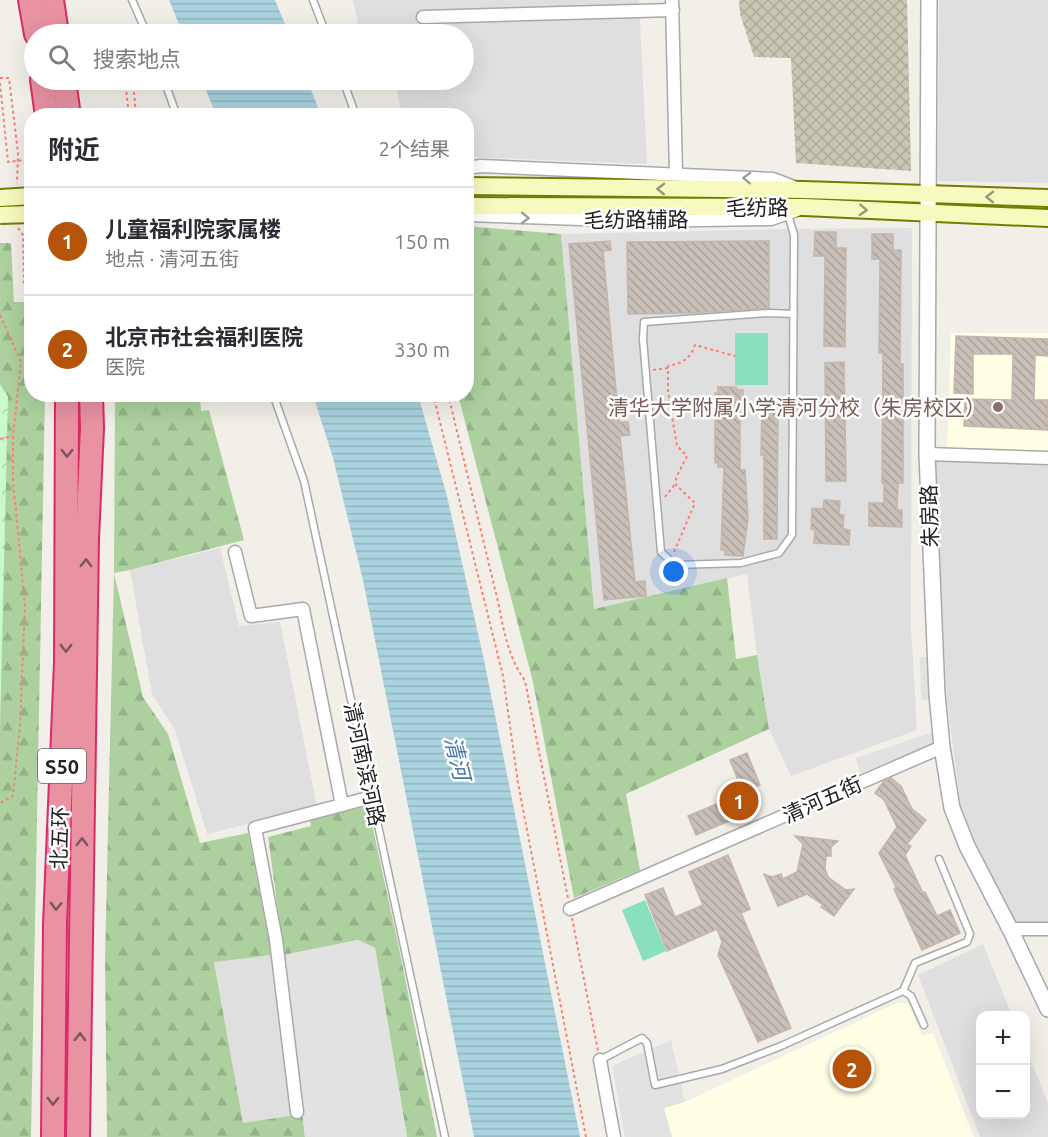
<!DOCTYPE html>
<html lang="zh">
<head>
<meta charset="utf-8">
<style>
  :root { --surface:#fff; --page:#f7f7f7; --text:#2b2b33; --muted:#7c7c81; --line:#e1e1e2; --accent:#b45309 }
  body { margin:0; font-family:Ubuntu,"Noto Sans SC",sans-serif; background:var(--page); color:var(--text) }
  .controls { position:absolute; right:18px; bottom:18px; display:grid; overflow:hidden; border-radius:12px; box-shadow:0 6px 24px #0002 }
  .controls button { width:54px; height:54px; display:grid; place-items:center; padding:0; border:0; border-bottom:2px solid var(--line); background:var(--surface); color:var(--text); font:30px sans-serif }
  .you { position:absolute; left:674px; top:572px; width:21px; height:21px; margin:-15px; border:4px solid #fff; border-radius:50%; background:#1a73e8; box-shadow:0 0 0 9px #1a73e833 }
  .badge { display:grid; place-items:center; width:39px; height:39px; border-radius:50%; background:var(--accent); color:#fff; font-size:20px; font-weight:700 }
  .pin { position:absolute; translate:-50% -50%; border:3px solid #fff; box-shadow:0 2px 6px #0006 }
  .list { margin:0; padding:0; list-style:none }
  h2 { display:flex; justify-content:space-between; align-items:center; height:78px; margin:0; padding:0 24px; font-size:26px }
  h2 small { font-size:20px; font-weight:400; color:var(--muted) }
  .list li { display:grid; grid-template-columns:39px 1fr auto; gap:18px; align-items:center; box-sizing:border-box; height:108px; padding:0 24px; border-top:2px solid var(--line) }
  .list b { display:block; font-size:22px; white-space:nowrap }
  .list p { margin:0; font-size:20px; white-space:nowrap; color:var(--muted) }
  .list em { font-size:20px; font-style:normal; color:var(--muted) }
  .icon { flex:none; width:33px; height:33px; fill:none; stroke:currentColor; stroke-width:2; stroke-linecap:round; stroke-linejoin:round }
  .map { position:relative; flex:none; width:1048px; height:1137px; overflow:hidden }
  .search { position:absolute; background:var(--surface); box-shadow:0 6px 24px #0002; left:24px; top:24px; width:450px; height:66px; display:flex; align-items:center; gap:15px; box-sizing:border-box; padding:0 21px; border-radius:33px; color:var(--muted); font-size:22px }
  .panel { position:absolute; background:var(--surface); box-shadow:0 6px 24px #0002; left:24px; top:108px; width:450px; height:294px; border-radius:24px }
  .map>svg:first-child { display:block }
</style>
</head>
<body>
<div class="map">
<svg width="1048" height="1137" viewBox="0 0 1048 1137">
  <defs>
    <pattern id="construction-cross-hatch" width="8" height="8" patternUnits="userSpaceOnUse" patternTransform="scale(1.5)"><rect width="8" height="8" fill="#c7c7b4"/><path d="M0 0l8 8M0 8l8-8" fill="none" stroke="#abab9a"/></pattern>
    <pattern id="forest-firs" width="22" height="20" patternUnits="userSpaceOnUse" patternTransform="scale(1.5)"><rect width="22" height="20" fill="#add19e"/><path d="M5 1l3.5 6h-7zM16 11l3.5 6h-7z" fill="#95b388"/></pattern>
    <pattern id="park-crowns" width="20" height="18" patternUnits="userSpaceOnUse" patternTransform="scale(1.5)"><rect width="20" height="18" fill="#c8facc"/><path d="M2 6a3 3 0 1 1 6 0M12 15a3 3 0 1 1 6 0" fill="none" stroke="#acd6af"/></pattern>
    <pattern id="water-rules" width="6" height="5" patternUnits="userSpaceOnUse" patternTransform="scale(1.5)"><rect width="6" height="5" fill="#aad3df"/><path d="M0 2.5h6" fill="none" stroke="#92b5bf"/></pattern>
    <pattern id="building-back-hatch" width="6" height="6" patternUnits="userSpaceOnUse" patternTransform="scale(1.5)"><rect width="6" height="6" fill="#c7bfb8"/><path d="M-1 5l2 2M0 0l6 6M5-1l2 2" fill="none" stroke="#aba49e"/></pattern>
  </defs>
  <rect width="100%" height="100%" fill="#f2efe9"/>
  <g fill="#e0dfdf">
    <polygon points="353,0 639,0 647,164 467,157 466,116 402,115 395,80 464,80 464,34 360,34"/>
    <polygon points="939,0 1048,0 1048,183 938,181"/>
    <polygon points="912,228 911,627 917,730 791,776 769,729 757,655 747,574 594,609 561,234 785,229"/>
    <polygon points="935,461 1048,465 1048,925 1016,925 962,815 947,701"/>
    <polygon points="220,548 239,626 280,622 317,807 207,834 175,730 152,694 130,570"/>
    <polygon points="983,944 1012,1015 980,1016 980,1114 1026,1114 1026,1048 1048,1103 1048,1137 980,1137 918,975"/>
    <polygon points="272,955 290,1116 243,1124 214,961"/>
  </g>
  <g fill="#ffffe5">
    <polygon points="951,333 1048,333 1048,456 947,453"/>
    <polygon points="897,1003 908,1003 922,1036 933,1033 974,1137 672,1137 664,1108 685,1102"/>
  </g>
  <polygon fill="url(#construction-cross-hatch)" points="739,0 907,0 911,171 796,163 791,58 754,57 740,14"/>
  <g fill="url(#forest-firs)">
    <polygon points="467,226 561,234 594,609 727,578 736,659 757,655 769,729 626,794 640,870 574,898 533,682 458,395 466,394"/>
    <polygon points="0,243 11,243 14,302 31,302 32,394 45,395 31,1137 0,1137"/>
    <polygon points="115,395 161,395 162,398 177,395 200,395 201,411 209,410 244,540 130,570 114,573 143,697 168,734 200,843 248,833 272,955 214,962 243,1123 290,1116 303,1117 305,1137 107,1137 105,959 114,572"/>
    <polygon points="368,806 399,948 437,1137 407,1137 375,948 358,940 284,955 268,837 311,826 310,820"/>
  </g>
  <polygon fill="url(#park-crowns)" points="0,384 8,397 0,730"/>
  <g fill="#88e0be">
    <rect x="735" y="333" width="33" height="52"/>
    <polygon points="645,900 666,951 643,961 622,910"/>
  </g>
  <g fill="#e2e2e2">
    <polygon points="920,657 930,657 931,700 921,700"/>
    <polygon points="933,732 938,743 860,773 856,758"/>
    <polygon points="358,940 375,948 407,1137 305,1137 284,955"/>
    <polygon points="671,1040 685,1102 664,1108 672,1137 625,1137 612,1066"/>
  </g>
  <g fill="url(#water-rules)">
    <polygon points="169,0 275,0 289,34 183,34"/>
    <polygon points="202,80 307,80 321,115 216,115"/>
    <polygon points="313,395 418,395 447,496 484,660 580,1137 474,1137 363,580 333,458"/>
  </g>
  <g fill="url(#building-back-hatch)" stroke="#c4b6ab" stroke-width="1.5">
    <polygon points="815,232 836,232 836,248 846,248 845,347 824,346 825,256 814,256"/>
    <polygon points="872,234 893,234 893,250 901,250 900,364 903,364 903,483 898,483 897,510 902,510 902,527 869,526 869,503 884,503 884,483 882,483 883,353 879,353 880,259 872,259"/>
    <polygon points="610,241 611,250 603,251 619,422 628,422 630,435 620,436 635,582 645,581 646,596 604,600 569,244"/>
    <polygon points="769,241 769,308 690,313 628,314 627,242"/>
    <polygon points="956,336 1048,339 1048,356 1035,355 1034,400 1048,400 1048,430 964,426 965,399 1012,400 1013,354 973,354 973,394 954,393"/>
    <polygon points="844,362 846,481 826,481 825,363"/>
    <polygon points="718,387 736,387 738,390 743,390 743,412 740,412 740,470 745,470 748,518 743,556 725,555 725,550 721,550 724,467 718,467 718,462 715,463 715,393 718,393"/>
    <polygon points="762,403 778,403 777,539 764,539 764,455 761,455"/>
    <polygon points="824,500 840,501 839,514 844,515 843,529 850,530 849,545 814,543 815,530 811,529 812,508 823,509"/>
    <polygon points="747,753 760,785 743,792 730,760"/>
    <polygon points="891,778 901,786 912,809 926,820 907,844 911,846 905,855 923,893 925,892 937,916 950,910 960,933 922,950 894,889 896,887 879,853 897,827 884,800 875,793 883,782"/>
    <polygon points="750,790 757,809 696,835 688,816"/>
    <polygon points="795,836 838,841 831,847 831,856 826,856 825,869 828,877 846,890 854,889 834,916 821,907 823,905 807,894 778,906 764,874 772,877 781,874 783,879 797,872 803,844"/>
    <polygon points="728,855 750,909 741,913 791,1028 758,1042 718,955 722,942 717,929 667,951 645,895 663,888 675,917 703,905 689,872"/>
  </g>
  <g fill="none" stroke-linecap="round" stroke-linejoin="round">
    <defs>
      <g id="service">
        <polyline points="132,0 147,34"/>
        <polyline points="313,0 326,34"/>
        <polyline points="164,80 177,116"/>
        <polyline points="343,80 356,116"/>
        <polyline points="788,214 794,235 792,535 779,553 741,563 675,565 661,552 643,339 644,322 769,313 794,314"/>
        <polyline points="273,394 304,481 445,1137"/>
        <polyline points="903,991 911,996 924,1025"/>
        <polyline points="600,1060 642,1038 647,1043 655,1085 722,1069 781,1046 903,991 915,963 967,942 970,934 939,859"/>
      </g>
      <g id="minor">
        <polyline points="672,0 676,174"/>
        <polyline points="423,17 673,10"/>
        <polyline points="466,168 481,166 773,179 794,187"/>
        <polyline points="466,215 640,221 771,219 797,210"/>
        <polyline points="927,454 1048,458"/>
        <polyline points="235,552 251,616 303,609 342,805"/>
        <polyline points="570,909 942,747"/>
        <polyline points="1010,929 1048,929"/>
        <polyline points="600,1060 614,1137"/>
        <polyline points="297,1112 276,940 255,828 372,797"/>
      </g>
      <polyline id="tertiary" points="929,0 927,454 937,694 942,747 952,808 967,846 1010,929 1048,1009"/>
      <g id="secondary">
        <polyline points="466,186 804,190 1048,198"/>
        <polyline points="466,206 804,207 1048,218"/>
      </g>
      <g id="motorway">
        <polyline points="30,0 36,34"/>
        <polyline points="52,0 57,34"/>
        <polyline points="42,80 47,116"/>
        <polyline points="64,80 69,116"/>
        <polyline points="53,1137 55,924 66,662 67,394"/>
        <polyline points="78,1137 87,539 92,428 91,394"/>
      </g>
    </defs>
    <use href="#service" stroke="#a9a9a9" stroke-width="9"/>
    <use href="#minor" stroke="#a9a9a9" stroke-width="15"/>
    <use href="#tertiary" stroke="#a9a9a9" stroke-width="18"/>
    <use href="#secondary" stroke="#707d05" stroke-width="20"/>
    <use href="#motorway" stroke="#dc2a67" stroke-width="26"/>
    <g stroke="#fa8072" stroke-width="2" stroke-dasharray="3 3" stroke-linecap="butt">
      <polyline points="0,78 9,78 18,153 17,183"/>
      <polyline points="125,80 129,116"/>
      <polyline points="133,80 136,116"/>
      <polyline points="18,228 23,235 24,285 32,285"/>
      <polyline points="0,315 21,362 13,436 13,481 25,606 20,725 13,796 0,803"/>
      <polyline points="653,370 668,368"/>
      <polyline points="433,394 503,676 518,783 586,1137"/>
      <path d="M448,394L499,606C504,633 509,658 525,681L568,898"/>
      <polyline points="0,439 13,436"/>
      <polyline points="665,497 676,483"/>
      <path d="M674,552L695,503L676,485V478L687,456L677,446L668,392V366C683,363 690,359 695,345L735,356"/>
      <polyline points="572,918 598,1051"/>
    </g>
    <use href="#service" stroke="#fff" stroke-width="6"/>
    <use href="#minor" stroke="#fff" stroke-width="12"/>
    <use href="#tertiary" stroke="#fff" stroke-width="15"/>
    <use href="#secondary" stroke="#f7fabf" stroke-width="16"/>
    <use href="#motorway" stroke="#e892a2" stroke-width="22"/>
    <defs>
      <g id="secondary-bridge">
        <polyline points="0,198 32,196"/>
        <polyline points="0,215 32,214"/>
      </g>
    </defs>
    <use href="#secondary-bridge" stroke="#707d05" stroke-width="20" stroke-linecap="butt"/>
    <polyline stroke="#fa8072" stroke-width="2" stroke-dasharray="3 3" stroke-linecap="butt" points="0,83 8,162 32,159"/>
    <use href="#secondary-bridge" stroke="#f7fabf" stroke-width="16"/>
  </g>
  <defs><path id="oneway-chevron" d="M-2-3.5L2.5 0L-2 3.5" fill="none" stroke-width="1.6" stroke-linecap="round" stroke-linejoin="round" transform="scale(1.5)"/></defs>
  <g stroke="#9c9c9c">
    <use href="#oneway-chevron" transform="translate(747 178) rotate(-178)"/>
    <use href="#oneway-chevron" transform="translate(525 218) rotate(1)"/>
  </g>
  <g stroke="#979978">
    <use href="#oneway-chevron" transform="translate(661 189) rotate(-179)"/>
    <use href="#oneway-chevron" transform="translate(990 197) rotate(-179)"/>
    <use href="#oneway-chevron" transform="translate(863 210) rotate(3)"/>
  </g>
  <g stroke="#7b545c">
    <use href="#oneway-chevron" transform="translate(67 453) rotate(90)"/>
    <use href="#oneway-chevron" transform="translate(86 563) rotate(-89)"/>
    <use href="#oneway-chevron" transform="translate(66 648) rotate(90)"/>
    <use href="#oneway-chevron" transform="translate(82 842) rotate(-89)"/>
    <use href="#oneway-chevron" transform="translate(56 906) rotate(92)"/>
    <use href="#oneway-chevron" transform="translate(80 1037) rotate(-89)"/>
    <use href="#oneway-chevron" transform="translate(53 1101) rotate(91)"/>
  </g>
  <circle fill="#8d6e63" stroke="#fff" stroke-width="2" cx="998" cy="407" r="6"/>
  <g text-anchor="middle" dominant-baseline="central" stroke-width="5" stroke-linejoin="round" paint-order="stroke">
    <rect fill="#fff" stroke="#646464" stroke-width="1.5" x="38" y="749" width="48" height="34" rx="4.5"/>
    <g font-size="20" font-weight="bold" fill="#222">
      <text x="62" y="766">S50</text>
    </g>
    <g font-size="21" fill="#222" stroke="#fff">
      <text x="757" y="207">毛纺路</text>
      <text x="636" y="219">毛纺路辅路</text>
      <text transform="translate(929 516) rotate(-92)">朱房路</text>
      <text transform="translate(365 764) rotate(78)">清河南滨河路</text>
      <text transform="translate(822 799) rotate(-24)">清河五街</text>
      <text transform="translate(59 838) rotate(-88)">北五环</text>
    </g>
    <g font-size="21" fill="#785e54" stroke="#fff" text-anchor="end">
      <text x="986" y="407">清华大学附属小学清河分校（朱房校区）</text>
    </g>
    <g font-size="22" font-style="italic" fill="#4a7aab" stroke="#fff">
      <text transform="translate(458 758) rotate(76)">清河</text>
    </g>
  </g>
</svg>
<div class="controls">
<button>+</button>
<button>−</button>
</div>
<div class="you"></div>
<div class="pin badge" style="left:739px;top:801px">1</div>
<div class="pin badge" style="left:852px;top:1069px">2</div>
<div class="search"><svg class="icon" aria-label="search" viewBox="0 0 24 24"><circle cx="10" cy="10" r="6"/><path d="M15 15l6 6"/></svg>搜索地点</div>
<section class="panel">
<h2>附近<small>2个结果</small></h2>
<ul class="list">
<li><span class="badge">1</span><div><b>儿童福利院家属楼</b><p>地点 · 清河五街</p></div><em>150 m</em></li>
<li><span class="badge">2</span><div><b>北京市社会福利医院</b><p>医院</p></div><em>330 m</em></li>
</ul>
</section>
</div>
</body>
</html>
